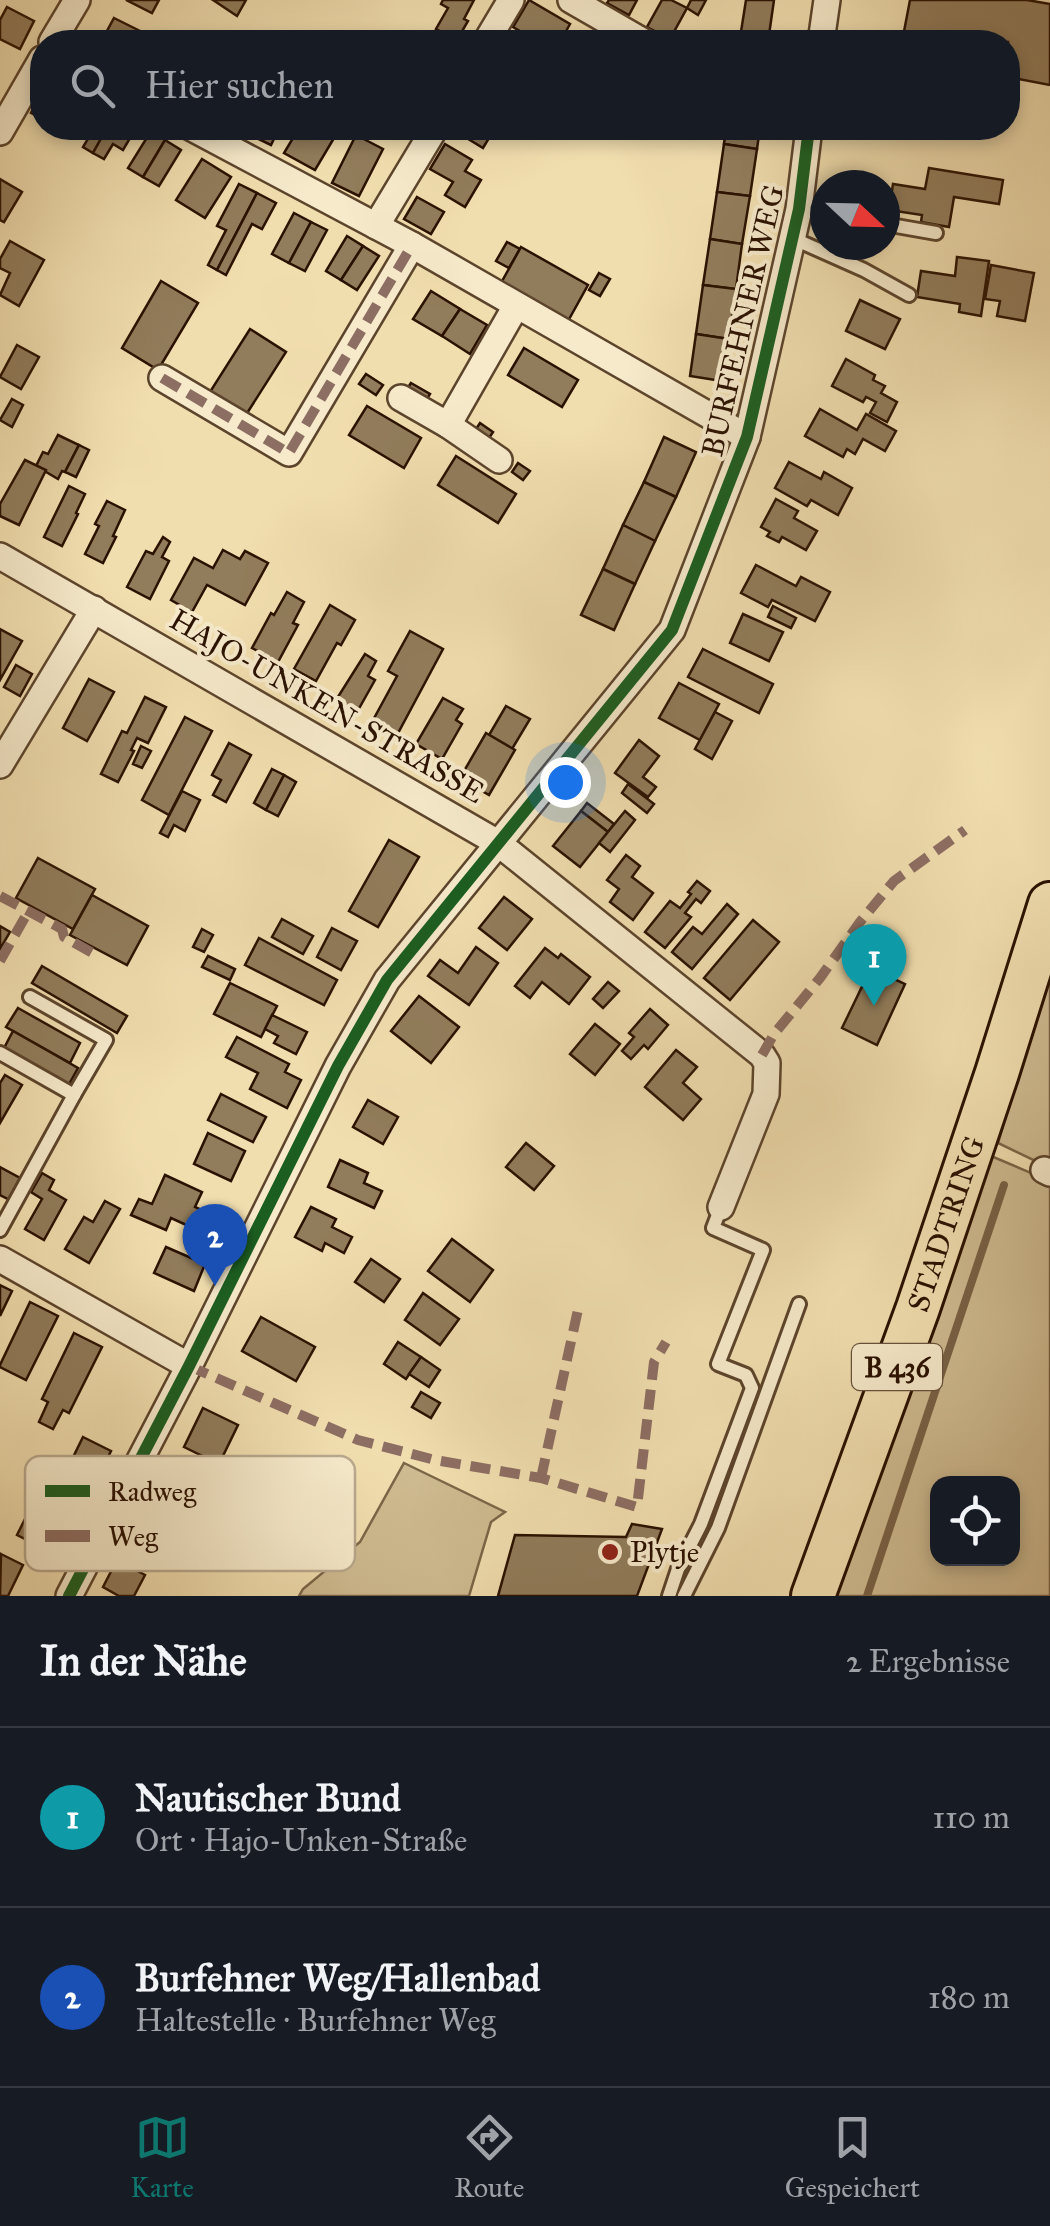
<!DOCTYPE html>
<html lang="de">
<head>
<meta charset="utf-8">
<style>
  :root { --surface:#171b24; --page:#242831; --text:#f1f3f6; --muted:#9ea1a6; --line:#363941; --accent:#0f766e }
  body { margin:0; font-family:"IM FELL Great Primer",serif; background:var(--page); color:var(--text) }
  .controls { position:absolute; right:30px; bottom:30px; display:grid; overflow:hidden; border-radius:20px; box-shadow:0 5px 15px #0003 }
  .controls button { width:90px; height:90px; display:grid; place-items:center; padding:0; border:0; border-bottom:2px solid var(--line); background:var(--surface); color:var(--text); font:50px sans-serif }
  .compass { position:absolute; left:810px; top:170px; width:90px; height:90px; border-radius:50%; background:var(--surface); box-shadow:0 5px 15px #0003; rotate:112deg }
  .you { position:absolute; left:565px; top:782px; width:35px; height:35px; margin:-25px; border:8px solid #fff; border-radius:50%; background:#1a73e8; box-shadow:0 0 0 15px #1a73e833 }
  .badge { display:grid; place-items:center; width:65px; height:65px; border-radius:50%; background:var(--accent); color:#fff; font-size:32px; font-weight:700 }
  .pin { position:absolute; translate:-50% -82px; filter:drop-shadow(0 2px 5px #0008) }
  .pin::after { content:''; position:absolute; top:52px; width:35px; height:30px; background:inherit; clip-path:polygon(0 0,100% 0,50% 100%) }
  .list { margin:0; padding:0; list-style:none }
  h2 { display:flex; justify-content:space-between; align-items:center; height:130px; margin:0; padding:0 40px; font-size:42px }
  h2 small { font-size:32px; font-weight:400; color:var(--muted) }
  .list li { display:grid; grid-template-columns:65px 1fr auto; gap:30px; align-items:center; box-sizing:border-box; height:180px; padding:0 40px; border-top:2px solid var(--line) }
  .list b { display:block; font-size:38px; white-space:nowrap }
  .list p { margin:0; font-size:32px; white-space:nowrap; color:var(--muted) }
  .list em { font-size:32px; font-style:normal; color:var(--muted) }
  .icon { flex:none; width:55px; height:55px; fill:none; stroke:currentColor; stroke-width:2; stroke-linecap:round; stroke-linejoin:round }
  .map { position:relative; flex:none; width:1050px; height:1596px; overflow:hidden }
  .search { position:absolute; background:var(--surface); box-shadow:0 5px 15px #0003; left:30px; right:30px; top:30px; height:110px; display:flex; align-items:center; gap:25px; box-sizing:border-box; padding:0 35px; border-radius:40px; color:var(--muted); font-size:38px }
  .sheet { height:490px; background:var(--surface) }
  nav { display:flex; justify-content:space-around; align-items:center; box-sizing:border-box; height:140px; border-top:2px solid var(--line); background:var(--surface); font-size:28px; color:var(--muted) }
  nav a { display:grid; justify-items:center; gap:5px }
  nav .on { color:var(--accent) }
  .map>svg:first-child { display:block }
</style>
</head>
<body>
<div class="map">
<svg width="1050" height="1596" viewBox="0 0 1050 1596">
  <rect width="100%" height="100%" fill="#f1deaf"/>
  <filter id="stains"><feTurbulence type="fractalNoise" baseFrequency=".002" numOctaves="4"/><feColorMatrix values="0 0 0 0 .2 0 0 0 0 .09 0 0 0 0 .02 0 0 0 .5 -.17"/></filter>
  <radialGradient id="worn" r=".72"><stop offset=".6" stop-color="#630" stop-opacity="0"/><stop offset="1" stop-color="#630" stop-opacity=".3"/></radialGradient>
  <g fill="#cfbb91" stroke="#7c6649" stroke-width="2.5" fill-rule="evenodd">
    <polygon points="1050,970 1050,1168 998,1143"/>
    <path d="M991,1156L1050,1181V1596H829ZM938,1484H1012V1558H938Z"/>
    <polygon points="404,1463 505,1512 491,1522 469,1596 299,1596 303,1589 360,1542"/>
  </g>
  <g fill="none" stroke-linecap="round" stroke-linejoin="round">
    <polyline stroke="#796246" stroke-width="8" points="867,1596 1004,1185"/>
  </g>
  <g fill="#917c5b" stroke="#2a1101" stroke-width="2.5">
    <polygon points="126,0 159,0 152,13"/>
    <polygon points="213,0 246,0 237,16"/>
    <polygon points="443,0 474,0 464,19 468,21 457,40 436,29 448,8 441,4"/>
    <polygon points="529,0 570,24 560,42 539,42 513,27"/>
    <polygon points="609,0 637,0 629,15 607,3"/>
    <polygon points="662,0 671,0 687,8 670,39 647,27"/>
    <polygon points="691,0 706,0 698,15 687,8"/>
    <polygon points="746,0 774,0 768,42 740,38"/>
    <polygon points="910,0 1027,0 1050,4 1050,85 1008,77 1008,42 902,42"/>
    <polygon points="7,7 34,21 20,49 0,39 0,20"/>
    <polygon points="114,18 140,31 134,42 101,42"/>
    <polygon points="850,35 891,42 849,42"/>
    <polygon points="42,91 42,118 31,113"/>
    <polygon points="85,128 107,128 93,153 83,147 92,132"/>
    <polygon points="107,128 136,128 123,150 113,144 104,159 93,153"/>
    <polygon points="248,128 279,128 271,145 246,133"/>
    <polygon points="299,128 340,128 315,170 284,153"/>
    <polygon points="453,128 495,128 483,148 452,129"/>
    <polygon points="726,128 760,128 757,149 724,144"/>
    <polygon points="151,131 165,140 143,177 128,168"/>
    <polygon points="356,135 383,149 359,196 332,183"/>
    <polygon points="165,140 181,150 159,186 143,177"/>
    <polygon points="445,144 472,160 465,171 481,180 465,207 445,195 453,182 430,169"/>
    <polygon points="724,144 757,149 750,196 717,192"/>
    <polygon points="202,159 231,177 205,218 176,200"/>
    <polygon points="929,168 1003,180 999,204 954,197 949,227 921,222 922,215 889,210 893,184 925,189"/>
    <polygon points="0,179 22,192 4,222 0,220"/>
    <polygon points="239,184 257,193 217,270 208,265 226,230 217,226"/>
    <polygon points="717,192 750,196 742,244 710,239"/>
    <polygon points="257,193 276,203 262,229 252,224 226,275 217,270"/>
    <polygon points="417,197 444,212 431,234 404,219"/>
    <polygon points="294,213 311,222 289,263 272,254"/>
    <polygon points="311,222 327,230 305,271 289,263"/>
    <polygon points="347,236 363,246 341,280 326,271"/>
    <polygon points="710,239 742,244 736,289 703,285"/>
    <polygon points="10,241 44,260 19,306 0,295 10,273 0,268 0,259"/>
    <polygon points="507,242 520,249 509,268 496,261"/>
    <polygon points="363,246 379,256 357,290 341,280"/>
    <polygon points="521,247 588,285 568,321 501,283"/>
    <polygon points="957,257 989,261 981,316 959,312 960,304 917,297 921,271 955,276"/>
    <polygon points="991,265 1034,273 1025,321 997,316 1000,301 985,299"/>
    <polygon points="599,273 610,279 600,296 589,290"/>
    <polygon points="161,281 198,303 158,370 122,348"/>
    <polygon points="703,285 736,289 729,339 696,334"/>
    <polygon points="431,291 460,309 442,336 413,319"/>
    <polygon points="860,300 900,319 885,349 846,331"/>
    <polygon points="460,309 487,325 470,354 442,336"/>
    <polygon points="250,329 286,352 244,418 208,395"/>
    <polygon points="696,334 729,339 722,381 690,376"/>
    <polygon points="17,345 39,357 21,389 0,377"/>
    <polygon points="524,348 578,380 562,407 508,375"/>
    <polygon points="846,359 875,375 873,380 885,386 881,393 897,402 887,422 870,413 876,402 866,397 863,402 832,386"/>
    <polygon points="366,374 383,385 376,395 359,384"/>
    <polygon points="411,383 430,394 422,407 403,395"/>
    <polygon points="12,399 23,405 12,427 0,420"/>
    <polygon points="367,406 421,438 404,468 349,435"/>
    <polygon points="820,409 857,430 866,414 896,431 885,451 863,439 855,454 847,449 843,457 805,436"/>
    <polygon points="480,423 493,432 487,441 474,432"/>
    <polygon points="58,435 79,445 65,472 62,471 58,479 36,466 43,452 48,454"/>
    <polygon points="664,437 696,452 676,497 644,482"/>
    <polygon points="79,445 89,450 76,477 65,472"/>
    <polygon points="456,456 516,494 498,523 438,485"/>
    <polygon points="25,460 46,470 19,525 0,516 0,504"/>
    <polygon points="789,462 821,479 824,472 852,488 838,515 811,500 807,506 775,488"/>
    <polygon points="518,463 530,471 523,480 512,472"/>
    <polygon points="644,482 676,497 655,541 623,525"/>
    <polygon points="69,486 85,494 76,513 78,514 62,546 44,537"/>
    <polygon points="776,499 798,511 794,518 817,531 806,550 782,537 779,542 767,536 770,532 761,527"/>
    <polygon points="107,501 125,510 113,536 116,537 103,563 85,554 99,526 95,524"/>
    <polygon points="623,525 655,541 635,584 603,569"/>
    <polygon points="163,537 170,542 162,557 169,561 150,599 127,587 146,551 153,554"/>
    <polygon points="223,550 240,559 245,551 268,563 245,605 207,585 192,612 171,600 194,558 213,568"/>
    <polygon points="756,565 796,586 801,577 830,592 815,621 772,600 768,607 741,593"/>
    <polygon points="603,569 635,584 614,630 581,615"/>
    <polygon points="287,592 304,602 293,623 298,625 278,662 252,648 271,613 274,615"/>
    <polygon points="330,605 355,620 341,645 337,643 316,681 294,669"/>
    <polygon points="773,606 796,618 791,628 768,617"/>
    <polygon points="743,614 783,632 769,661 730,643"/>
    <polygon points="0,629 22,641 0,680"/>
    <polygon points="410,631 443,649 397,735 372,722 397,676 388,671"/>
    <polygon points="703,649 773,684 759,713 688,677"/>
    <polygon points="365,654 376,661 368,676 375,680 357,712 336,700"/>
    <polygon points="16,665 32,674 20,696 4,687"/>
    <polygon points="89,679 114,692 87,741 63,728"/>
    <polygon points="679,683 719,704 700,740 659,718"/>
    <polygon points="145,697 166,707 148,743 137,738 131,750 134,751 118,782 101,774 122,731 127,733"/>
    <polygon points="443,698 463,709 456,720 462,724 442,759 416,744"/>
    <polygon points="506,706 530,719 512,749 489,735"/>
    <polygon points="715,712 732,721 712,759 695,749"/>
    <polygon points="185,717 212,731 169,815 142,800"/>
    <polygon points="486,733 515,750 489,795 460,778"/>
    <polygon points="639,740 659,756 643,777 656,787 648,797 615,773"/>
    <polygon points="229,743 251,755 226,802 213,795 221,780 212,775"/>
    <polygon points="141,746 151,751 142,768 133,764"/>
    <polygon points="272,769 284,775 266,810 254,803"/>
    <polygon points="284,775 296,782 278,816 266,810"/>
    <polygon points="628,784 654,804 647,813 622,793"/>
    <polygon points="182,791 200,800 185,831 174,825 168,837 160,833"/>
    <polygon points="587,803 614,824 608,832 581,811"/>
    <polygon points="581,811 608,832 580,867 553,846"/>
    <polygon points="625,811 635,820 610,852 599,843"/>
    <polygon points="389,840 419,857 378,927 349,911"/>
    <polygon points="626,855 640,866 632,877 653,893 633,920 610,902 619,889 607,880"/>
    <polygon points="38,858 95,889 73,929 16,898"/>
    <polygon points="697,881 710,891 701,903 696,899 685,913 691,917 665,948 645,932 670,901 680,908 691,894 688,892"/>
    <polygon points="92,895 148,926 127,965 70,935"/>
    <polygon points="504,897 532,919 507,950 479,928"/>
    <polygon points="727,904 738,914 692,969 672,952 693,927 702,934"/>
    <polygon points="282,919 313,936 303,954 272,937"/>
    <polygon points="753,920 779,942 730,1000 704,978"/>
    <polygon points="0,926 10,932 0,949"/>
    <polygon points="332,928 357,941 341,970 317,957"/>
    <polygon points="202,929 213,935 204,952 193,947"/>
    <polygon points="259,938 337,980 324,1005 245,965"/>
    <polygon points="476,947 498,963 469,1005 428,976 440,960 458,973"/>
    <polygon points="545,948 558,958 561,954 590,977 569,1004 542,982 530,998 515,986"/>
    <polygon points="208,956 235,969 230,980 202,967"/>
    <polygon points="42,966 127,1016 117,1033 32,983"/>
    <polygon points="871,968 905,984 877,1045 842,1028"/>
    <polygon points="608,982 619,991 603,1008 593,999"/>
    <polygon points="230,983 277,1006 261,1037 214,1014"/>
    <polygon points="419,996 459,1027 431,1063 391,1031"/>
    <polygon points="18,1008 80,1043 70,1063 6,1027"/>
    <polygon points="650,1009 668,1025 648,1049 644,1045 631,1059 622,1051 634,1037 629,1033"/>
    <polygon points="272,1015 307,1032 296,1054 274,1043 278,1036 265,1029"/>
    <polygon points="595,1024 620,1044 595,1075 570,1054"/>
    <polygon points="13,1031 78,1068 68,1086 3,1050"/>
    <polygon points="237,1037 289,1064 285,1072 301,1080 287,1108 250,1089 258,1073 226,1057"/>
    <polygon points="676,1050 697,1067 683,1083 701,1099 683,1120 645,1087"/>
    <polygon points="5,1075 22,1085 0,1123 0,1083"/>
    <polygon points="221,1094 266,1117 253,1142 208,1120"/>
    <polygon points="368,1100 398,1117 383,1144 353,1127"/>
    <polygon points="208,1133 245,1151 231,1181 194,1164"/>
    <polygon points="526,1143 554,1166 534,1190 506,1167"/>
    <polygon points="340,1160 368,1173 364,1183 382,1191 374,1208 328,1187"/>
    <polygon points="0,1167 22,1179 10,1200 0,1195"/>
    <polygon points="42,1173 54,1180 49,1190 66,1200 44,1240 25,1229 42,1199 31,1192"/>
    <polygon points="165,1175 202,1192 195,1207 227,1222 217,1246 191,1235 193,1228 171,1218 166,1230 131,1215 139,1199 152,1204"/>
    <polygon points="105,1201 120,1209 89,1263 65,1249 84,1217 93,1222"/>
    <polygon points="311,1207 336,1219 332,1227 352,1237 344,1253 325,1243 322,1251 295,1237"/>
    <polygon points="452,1239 493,1270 470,1302 428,1271"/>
    <polygon points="166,1247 205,1264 194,1291 154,1273"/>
    <polygon points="371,1259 400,1279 384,1302 355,1282"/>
    <polygon points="0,1285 12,1291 0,1316"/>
    <polygon points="423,1293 459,1319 440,1345 405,1320"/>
    <polygon points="30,1302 58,1316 26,1380 0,1367 0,1365"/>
    <polygon points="261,1317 315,1347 296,1381 242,1351"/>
    <polygon points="74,1333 102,1347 69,1413 63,1410 53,1429 39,1422 48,1402 42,1399"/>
    <polygon points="398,1342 421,1357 406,1379 384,1364"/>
    <polygon points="421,1357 440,1370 429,1387 409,1374"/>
    <polygon points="421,1392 440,1403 431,1418 412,1407"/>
    <polygon points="203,1408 238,1425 219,1464 184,1447"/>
    <polygon points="83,1437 111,1451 84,1505 56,1492"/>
    <polygon points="31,1507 57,1520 43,1548 17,1535"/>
    <polygon points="632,1524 662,1529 637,1596 498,1596 515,1535 626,1537"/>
    <polygon points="1,1554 23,1565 8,1596 0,1596"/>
    <polygon points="117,1560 145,1575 134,1596 119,1596 103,1587"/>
  </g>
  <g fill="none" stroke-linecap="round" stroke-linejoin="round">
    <defs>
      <g id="service">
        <polyline points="799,209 825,214"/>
        <polyline points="885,224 936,233"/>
        <polyline points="792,238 864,270 909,295"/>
        <polyline points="30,997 106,1040 74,1095"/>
        <polyline points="0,1053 74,1095 0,1230"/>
        <polyline points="669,1596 678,1569 701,1524 752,1388 746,1375 718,1364 763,1250 713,1228 721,1207"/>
        <polyline points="684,1596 718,1528 799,1304"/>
      </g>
      <g id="minor">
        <polyline points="571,0 644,42"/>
        <polyline points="52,42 77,0"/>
        <polyline points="486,42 511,0"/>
        <polyline points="821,42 827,0"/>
        <polyline points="192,128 412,245 747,437"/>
        <polyline points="0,132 42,59"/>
        <polyline points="376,226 435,128"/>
        <polyline points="162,378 289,453 412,245"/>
        <polyline points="401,398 448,425 499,460"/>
        <polyline points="448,425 516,306"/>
        <polyline points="0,556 498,843 762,1055 767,1063 766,1094 721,1207"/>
        <polyline points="0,765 94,609"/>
        <polyline points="1044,1170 1050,1173"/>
        <polyline points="0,1259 189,1366"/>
        <polyline points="69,1596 189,1366 338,1066 387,980 672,630 747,437 799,209 809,128"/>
      </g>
      <g id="trunk">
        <path id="s1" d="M813,1596L918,1308L997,1073L1050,904"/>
      </g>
    </defs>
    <use href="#service" stroke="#5c442c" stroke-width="18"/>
    <use href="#minor" stroke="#5c442c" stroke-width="30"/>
    <use href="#trunk" stroke="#2a1101" stroke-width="48"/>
    <use href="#service" stroke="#f6eacb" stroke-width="12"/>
    <use href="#minor" stroke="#f6eacb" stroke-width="25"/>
    <use href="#trunk" stroke="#f1deaf" stroke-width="42"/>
    <g stroke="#8d6e63" stroke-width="10" stroke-dasharray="20 10" stroke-linecap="butt">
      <polyline points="162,378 289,453 412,245"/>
      <polyline points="0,896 62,929 64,937 96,955"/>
      <polyline points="0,961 28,912"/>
      <polyline points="762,1055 774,1034 820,978 860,922 894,881 965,830"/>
      <polyline points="189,1366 358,1440 435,1460 541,1478 637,1507 654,1362 666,1342"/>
      <polyline points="541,1478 579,1305"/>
    </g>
    <defs>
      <polyline id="cycleway" points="69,1596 189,1366 338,1066 387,980 672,630 747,437 799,209 809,128"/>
    </defs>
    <use href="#cycleway" stroke="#f6eacb" stroke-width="19"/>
    <use href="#cycleway" stroke="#1b5e20" stroke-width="12"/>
  </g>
  <circle fill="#8f2418" stroke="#f6eacb" stroke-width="4" cx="610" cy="1552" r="10"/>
  <g text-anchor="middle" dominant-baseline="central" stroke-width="8" stroke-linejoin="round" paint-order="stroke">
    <rect fill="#f6eacb" stroke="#67523e" stroke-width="2.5" x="852" y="1344" width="90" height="46" rx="8"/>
    <g font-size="28" font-weight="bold" fill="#2a1101">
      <text x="897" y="1367">B 436</text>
    </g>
    <g font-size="30" fill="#2a1101" stroke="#f6eacb">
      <text transform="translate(743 321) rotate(-77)">BURFEHNER WEG</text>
      <text transform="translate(327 706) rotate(30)">HAJO-UNKEN-STRASSE</text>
      <text stroke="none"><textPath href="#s1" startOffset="395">STADTRING</textPath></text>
    </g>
    <g font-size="30" fill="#2a1101" stroke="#f6eacb" text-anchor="start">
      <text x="630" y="1552">Plytje</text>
    </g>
  </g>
  <rect x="25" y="1456" width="330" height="115" rx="15" fill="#f6eacb" stroke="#b9a98e" stroke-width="2.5"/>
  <rect x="45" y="1485" width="45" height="12" fill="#1b5e20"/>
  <rect x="45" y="1530" width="45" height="12" fill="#8d6e63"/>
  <g font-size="28" fill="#2a1101">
    <text x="108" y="1501">Radweg</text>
    <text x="108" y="1546">Weg</text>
  </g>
  <rect width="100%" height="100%" filter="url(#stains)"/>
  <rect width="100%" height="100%" fill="url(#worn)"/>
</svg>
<div class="controls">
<button><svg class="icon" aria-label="locate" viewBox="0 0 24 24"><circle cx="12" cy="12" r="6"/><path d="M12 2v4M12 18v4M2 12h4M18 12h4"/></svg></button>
</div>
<svg class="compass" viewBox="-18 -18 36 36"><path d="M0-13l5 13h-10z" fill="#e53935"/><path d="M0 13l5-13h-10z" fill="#9ea1a6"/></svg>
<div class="you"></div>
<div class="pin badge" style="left:874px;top:1006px;background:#0f9aa8">1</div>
<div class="pin badge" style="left:215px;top:1286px;background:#1a4fb4">2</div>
<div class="search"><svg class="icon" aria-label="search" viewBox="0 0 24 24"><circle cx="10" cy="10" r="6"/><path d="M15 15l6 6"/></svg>Hier suchen</div>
</div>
<section class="sheet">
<h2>In der Nähe<small>2 Ergebnisse</small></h2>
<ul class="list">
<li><span class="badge" style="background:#0f9aa8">1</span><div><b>Nautischer Bund</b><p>Ort · Hajo-Unken-Straße</p></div><em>110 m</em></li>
<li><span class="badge" style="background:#1a4fb4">2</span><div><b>Burfehner Weg/Hallenbad</b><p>Haltestelle · Burfehner Weg</p></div><em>180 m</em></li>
</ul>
</section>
<nav>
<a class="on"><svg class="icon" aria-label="map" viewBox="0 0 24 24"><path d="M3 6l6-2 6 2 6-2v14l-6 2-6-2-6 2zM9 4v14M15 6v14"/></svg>Karte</a>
<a><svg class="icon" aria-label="directions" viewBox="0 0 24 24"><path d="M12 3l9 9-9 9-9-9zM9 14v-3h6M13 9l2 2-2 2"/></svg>Route</a>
<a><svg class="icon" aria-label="saved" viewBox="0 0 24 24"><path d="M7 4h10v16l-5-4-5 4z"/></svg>Gespeichert</a>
</nav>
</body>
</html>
